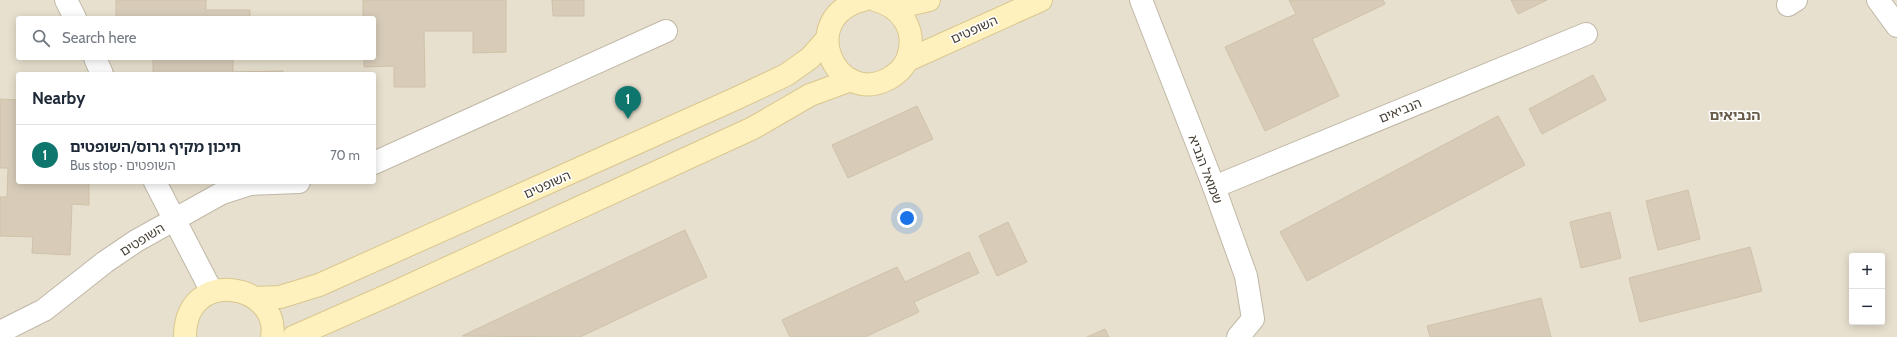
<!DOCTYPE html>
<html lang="en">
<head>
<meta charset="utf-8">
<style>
  :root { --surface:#fff; --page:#f6f6f7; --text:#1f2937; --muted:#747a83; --line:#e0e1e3; --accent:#0f766e }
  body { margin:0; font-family:Cabin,"Noto Sans Hebrew",sans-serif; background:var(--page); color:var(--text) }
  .controls { position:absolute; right:12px; bottom:12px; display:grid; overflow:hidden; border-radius:4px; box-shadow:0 2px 10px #0003 }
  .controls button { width:36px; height:36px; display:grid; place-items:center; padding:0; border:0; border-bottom:1px solid var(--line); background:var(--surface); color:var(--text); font:20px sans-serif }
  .you { position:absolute; left:907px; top:218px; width:14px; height:14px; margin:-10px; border:3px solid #fff; border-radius:50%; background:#1a73e8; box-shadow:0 0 0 6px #1a73e833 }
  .badge { display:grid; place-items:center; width:26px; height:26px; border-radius:50%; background:var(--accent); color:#fff; font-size:13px; font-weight:700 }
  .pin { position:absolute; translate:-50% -33px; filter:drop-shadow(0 1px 2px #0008) }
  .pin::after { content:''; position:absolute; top:21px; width:14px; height:12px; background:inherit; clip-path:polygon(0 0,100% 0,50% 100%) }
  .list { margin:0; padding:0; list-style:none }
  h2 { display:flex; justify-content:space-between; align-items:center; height:52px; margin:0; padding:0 16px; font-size:17px }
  h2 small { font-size:13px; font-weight:400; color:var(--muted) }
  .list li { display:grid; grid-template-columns:26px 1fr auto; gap:12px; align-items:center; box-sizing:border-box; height:60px; padding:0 16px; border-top:1px solid var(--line) }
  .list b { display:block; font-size:15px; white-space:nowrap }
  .list p { margin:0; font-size:13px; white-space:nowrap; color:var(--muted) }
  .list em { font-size:13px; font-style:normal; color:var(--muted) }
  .icon { flex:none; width:22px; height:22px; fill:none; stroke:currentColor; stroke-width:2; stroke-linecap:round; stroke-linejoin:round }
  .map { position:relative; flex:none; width:1897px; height:337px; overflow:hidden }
  .search { position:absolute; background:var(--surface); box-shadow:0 2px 10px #0003; left:16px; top:16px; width:360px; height:44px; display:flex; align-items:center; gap:10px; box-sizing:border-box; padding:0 14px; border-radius:4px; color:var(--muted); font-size:15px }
  .panel { position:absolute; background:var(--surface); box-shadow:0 2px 10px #0003; left:16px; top:72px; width:360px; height:112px; border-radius:4px }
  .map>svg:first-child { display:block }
</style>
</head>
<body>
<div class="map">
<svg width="1897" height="337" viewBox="0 0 1897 337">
  <rect width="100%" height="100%" fill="#f2ede1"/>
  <path fill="#e7e0cf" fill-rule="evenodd" d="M0,0H1897V337H0ZM18,18H374V58H18ZM18,74H374V182H18ZM1852,256H1882V322H1852Z"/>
  <g fill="#d8ccb9" stroke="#d0c1a8">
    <polygon points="116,0 206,0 206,10 250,10 250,18 116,18"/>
    <polygon points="363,0 506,0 506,52 473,53 473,31 424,31 425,87 394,87 394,66 364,67 364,58 374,58 374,18 363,18"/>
    <polygon points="552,0 584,0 584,16 553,16"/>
    <polygon points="1289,0 1383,0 1385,4 1312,39 1339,96 1265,131 1225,47 1296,14"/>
    <polygon points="1511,0 1547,0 1518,14"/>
    <polygon points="153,58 233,58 233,72 283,71 283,74 153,74"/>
    <polygon points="1593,75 1606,100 1542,134 1529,109"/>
    <polygon points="0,99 18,100 18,182 89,182 89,205 72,204 70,255 32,253 33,237 0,236 0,197 7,197 8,168 0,168"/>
    <polygon points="917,106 933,139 848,178 832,145"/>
    <polygon points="1498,116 1525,165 1307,281 1280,232"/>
    <polygon points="1688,190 1700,239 1658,250 1646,201"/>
    <polygon points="1610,212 1621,258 1581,268 1570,222"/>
    <polygon points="1008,222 1027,262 997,276 979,236"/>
    <polygon points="685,230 707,277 580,337 462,336"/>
    <polygon points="1750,247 1762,291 1640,322 1629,278"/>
    <polygon points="969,252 979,273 914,302 919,312 865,337 790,337 782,320 897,267 905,282"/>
    <polygon points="1541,298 1551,337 1430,337 1427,326"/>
    <polygon points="1105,329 1109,337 1087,337"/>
  </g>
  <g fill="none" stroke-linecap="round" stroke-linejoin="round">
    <defs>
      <g id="street">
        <polyline points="66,0 75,18"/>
        <polyline points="1141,0 1214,187 1246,276 1253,319 1238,337"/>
        <polyline points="1878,0 1897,26"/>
        <polyline points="1788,5 1796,0"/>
        <polyline points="95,58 102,74"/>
        <polyline points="374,163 666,31"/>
        <polyline points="155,182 212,292"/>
        <polyline points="1214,187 1586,34"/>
        <polyline points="0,332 44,310 105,262 136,241 222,193 250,184 299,182"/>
      </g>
      <g id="secondary">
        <path d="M863,0C796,17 835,107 888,79C897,74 905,67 908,57C917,30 902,7 875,0"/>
        <polyline points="895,8 929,0"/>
        <polyline points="908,60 1041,0"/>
        <polyline points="255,298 280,297 319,285 735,99 786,75 810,58 826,40"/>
        <path d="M185,337C185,265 281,284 272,337"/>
        <polyline points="293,337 393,293 753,128 810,95 851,80"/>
      </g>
    </defs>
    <use href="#street" stroke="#c1b8a6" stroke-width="24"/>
    <use href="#secondary" stroke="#d9c78e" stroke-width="24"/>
    <use href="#street" stroke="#fff" stroke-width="22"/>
    <use href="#secondary" stroke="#fff1be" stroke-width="22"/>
  </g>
  <g text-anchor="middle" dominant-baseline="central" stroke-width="3" stroke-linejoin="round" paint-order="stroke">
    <g font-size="13" fill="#443d32" stroke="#fff">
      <text transform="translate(974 29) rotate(-24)">השופטים</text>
      <text transform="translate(1400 110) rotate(-22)">הנביאים</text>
      <text transform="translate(1206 169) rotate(69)">שמואל הנביא</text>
      <text transform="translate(547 184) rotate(-24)">השופטים</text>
      <text transform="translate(142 239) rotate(-32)">השופטים</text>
    </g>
    <g font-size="14" font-weight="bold" fill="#675b48" stroke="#fff">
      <text x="1735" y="115">הנביאים</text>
    </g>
  </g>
</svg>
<div class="controls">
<button>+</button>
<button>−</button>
</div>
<div class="you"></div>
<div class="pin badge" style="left:628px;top:119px">1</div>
<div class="search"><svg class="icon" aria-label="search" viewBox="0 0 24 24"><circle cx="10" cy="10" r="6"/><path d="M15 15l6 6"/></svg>Search here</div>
<section class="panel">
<h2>Nearby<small></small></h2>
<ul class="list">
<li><span class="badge">1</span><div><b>תיכון מקיף גרוס/השופטים</b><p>Bus stop · השופטים</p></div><em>70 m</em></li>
</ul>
</section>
</div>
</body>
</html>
